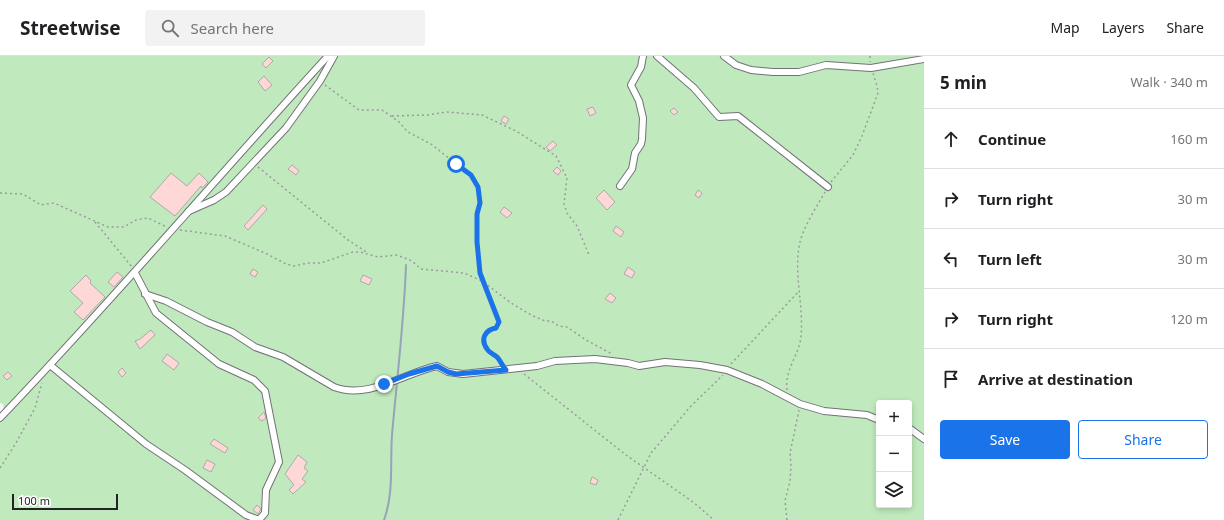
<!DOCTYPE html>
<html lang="en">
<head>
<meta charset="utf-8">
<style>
  :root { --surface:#fff; --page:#f2f2f2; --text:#202124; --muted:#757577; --line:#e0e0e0; --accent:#1a73e8 }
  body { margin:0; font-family:"Noto Sans",sans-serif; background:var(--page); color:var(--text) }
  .controls { position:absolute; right:12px; bottom:12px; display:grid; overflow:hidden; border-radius:4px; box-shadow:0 2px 6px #0003 }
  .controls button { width:36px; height:36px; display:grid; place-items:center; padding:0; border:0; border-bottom:1px solid var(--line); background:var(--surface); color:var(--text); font:20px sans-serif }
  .scale { position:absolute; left:12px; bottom:10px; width:106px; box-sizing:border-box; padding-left:4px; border:2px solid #232325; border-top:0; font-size:11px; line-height:14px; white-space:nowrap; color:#232325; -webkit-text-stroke:3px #fff; paint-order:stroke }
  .stop { position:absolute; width:12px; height:12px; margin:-9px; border:3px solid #1a73e8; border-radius:50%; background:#fff }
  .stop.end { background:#1a73e8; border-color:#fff; box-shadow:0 1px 4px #0008 }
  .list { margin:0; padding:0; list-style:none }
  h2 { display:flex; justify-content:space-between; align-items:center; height:52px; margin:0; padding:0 16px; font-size:17px }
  h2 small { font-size:13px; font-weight:400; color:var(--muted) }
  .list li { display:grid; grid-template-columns:26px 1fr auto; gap:12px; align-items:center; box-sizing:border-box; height:60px; padding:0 16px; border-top:1px solid var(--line) }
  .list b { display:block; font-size:15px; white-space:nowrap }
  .list em { font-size:13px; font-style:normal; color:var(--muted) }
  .actions { display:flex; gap:8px; padding:12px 16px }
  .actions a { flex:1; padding:9px 0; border:1px solid var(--accent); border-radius:4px; text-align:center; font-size:14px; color:var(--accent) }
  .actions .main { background:var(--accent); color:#fff }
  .icon { flex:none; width:22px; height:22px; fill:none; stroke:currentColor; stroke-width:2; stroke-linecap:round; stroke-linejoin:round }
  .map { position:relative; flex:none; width:924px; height:464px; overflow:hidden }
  header { display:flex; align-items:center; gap:24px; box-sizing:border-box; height:56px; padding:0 20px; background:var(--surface); border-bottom:1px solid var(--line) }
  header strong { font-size:19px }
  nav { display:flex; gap:22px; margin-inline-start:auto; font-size:14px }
  .search { width:280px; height:36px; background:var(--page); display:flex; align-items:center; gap:10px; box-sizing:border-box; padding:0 14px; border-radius:4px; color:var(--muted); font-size:15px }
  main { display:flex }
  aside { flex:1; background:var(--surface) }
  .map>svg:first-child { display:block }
</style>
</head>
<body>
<header>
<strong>Streetwise</strong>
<div class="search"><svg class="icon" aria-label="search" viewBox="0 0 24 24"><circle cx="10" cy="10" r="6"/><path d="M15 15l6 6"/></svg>Search here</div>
<nav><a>Map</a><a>Layers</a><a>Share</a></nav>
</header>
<main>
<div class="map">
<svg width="924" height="464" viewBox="0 0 924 464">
  <rect width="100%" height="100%" fill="#f7f7fc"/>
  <path fill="#c0eabe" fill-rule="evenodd" d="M0,0H924V464H0V359L4,354L3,348L0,347ZM879,347H909V449H879Z"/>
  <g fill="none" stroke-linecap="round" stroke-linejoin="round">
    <path stroke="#95a4b7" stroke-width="2" d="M384,464C394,437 390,407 392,379C397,322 404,266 406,209"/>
  </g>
  <g fill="#fdd8d6" stroke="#aea9a9">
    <polygon points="269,1 273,5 266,12 262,8"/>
    <polygon points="264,20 272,29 265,35 258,26"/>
    <polygon points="593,51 596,57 590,60 587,53"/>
    <polygon points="674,52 678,56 674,59 670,55"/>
    <polygon points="504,60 509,63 506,68 501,65"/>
    <polygon points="553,85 557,89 550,95 546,91"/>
    <polygon points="292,109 299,115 296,119 288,113"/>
    <polygon points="557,111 561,115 558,119 553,115"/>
    <polygon points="171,117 187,130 199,117 208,126 202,132 201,130 175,160 150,141"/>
    <polygon points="604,134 615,146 607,154 596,142"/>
    <polygon points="698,134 702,137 699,142 695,139"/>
    <polygon points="263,149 267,153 248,174 244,170"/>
    <polygon points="504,151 512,157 507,162 500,156"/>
    <polygon points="616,170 624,176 621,181 613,175"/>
    <polygon points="628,211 635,216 632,222 624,218"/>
    <polygon points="253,213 258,216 255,221 250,218"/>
    <polygon points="117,216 123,221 114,231 108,226"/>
    <polygon points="86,219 91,225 90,227 105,241 83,264 74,256 83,247 70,235"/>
    <polygon points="363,219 372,223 369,229 360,225"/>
    <polygon points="610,237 616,242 612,247 605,243"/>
    <polygon points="151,274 155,279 140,293 135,285 140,283"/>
    <polygon points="167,298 179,307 174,314 162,305"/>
    <polygon points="122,312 126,317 122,321 118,316"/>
    <polygon points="8,316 12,320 7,324 3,320"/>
    <polygon points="264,356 266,362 262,365 258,362"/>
    <polygon points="214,383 228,392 225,397 210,388"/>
    <polygon points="298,399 307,406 304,412 308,415 302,423 306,426 293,438 289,434 294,429 285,418"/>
    <polygon points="207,404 215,408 211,416 203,412"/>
    <polygon points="592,421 598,424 596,429 590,427"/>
    <polygon points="257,449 261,453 258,458 253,454"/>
  </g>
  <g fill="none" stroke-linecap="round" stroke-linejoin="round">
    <defs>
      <g id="street">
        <polyline points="657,0 694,32 719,61 738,60 828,131"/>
        <polyline points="724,0 736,9 751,14 773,16 799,16 826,9 871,12 924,3"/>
        <polyline points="620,130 632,113 635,97 641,88 642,83 643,62 639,45 631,29 641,11 643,0"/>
        <polyline points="189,155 214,144 226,136 286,72 320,25 334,0"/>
        <path d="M145,238L166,245L207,266L232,276L255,291L283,301L334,331C369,344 404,317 437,310L448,316L463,318L537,310L555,305L595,303L628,307L639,310L665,306L700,309L727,314L762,328L800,348L824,355L867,359L879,364"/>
        <polyline points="50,309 146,388 185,414 246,459 259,464 265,457 266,434 279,406 265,335 254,324 219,308 156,257 135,217"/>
        <path d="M0,362C113,244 218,120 328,0"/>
        <polyline points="909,372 924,383"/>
      </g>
    </defs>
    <use href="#street" stroke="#727277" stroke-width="8"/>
    <g stroke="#9a9a9e" stroke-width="1.5" stroke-dasharray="2 3" stroke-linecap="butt">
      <polyline points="870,0 870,6"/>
      <path d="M325,29L359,54H382L398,65L408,76L431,88L474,122L478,131L480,147L476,169L480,217L499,266L496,272C490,273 485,275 484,282C482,296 497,297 501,308"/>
      <polyline points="392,60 427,59 447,56 482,59 516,75 556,100 567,122 564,148 567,157 577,170 589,199"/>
      <polyline points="258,111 348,184 368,197"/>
      <polyline points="831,126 853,99 862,80 878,37 877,30 873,17"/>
      <polyline points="0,137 23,138 41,149 54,147 108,171 124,171 136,164 148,162 167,171"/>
      <polyline points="95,166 132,211"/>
      <polyline points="180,174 225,180 265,197 286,208 294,210 308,207 321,207 353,196 360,196 378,201 397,199 412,205 421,213 464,217 482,225 511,247 531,259 545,265 551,265 559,270 567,271 586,284 612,298"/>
      <polyline points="731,308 799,235"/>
      <polyline points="524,318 626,399 693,446 714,464"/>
      <path d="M787,334C784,315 799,299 801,281C804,249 793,217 800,186C803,172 818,148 825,136"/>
      <polyline points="0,412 16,387 35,352 42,327"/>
      <polyline points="618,464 651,397 691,350 723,319"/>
      <polyline points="787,464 785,445 790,425 791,410 790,397 799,354"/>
    </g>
    <use href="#street" stroke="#fff" stroke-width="6"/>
  </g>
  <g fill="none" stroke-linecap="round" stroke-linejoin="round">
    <path stroke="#1a73e8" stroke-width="5" d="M384,328L409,318L437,310L448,316L456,318L506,314C502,310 501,305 497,301C494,298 489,297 487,293C480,283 485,274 496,272L499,266L480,217L477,186V158L480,147L478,131L471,119L456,108"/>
  </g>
</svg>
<div class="controls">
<button>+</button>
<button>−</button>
<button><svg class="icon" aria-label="layers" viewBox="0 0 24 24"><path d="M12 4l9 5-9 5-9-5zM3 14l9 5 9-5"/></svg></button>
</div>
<div class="scale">100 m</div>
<div class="stop" style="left:456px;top:108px"></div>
<div class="stop end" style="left:384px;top:328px"></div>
</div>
<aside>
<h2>5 min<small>Walk · 340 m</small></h2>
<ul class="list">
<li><svg class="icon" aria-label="ahead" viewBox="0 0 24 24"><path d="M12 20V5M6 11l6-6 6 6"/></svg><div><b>Continue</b></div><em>160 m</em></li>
<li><svg class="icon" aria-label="right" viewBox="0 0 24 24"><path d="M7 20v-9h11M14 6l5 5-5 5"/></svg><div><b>Turn right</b></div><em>30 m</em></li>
<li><svg class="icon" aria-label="left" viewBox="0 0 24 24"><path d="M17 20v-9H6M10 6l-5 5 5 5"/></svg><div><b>Turn left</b></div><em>30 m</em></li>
<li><svg class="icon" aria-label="right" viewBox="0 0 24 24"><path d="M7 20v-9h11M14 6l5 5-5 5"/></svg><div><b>Turn right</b></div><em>120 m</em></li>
<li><svg class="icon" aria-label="arrive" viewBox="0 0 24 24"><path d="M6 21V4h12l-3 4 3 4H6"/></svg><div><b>Arrive at destination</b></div></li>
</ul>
<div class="actions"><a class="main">Save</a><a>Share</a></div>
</aside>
</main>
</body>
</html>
